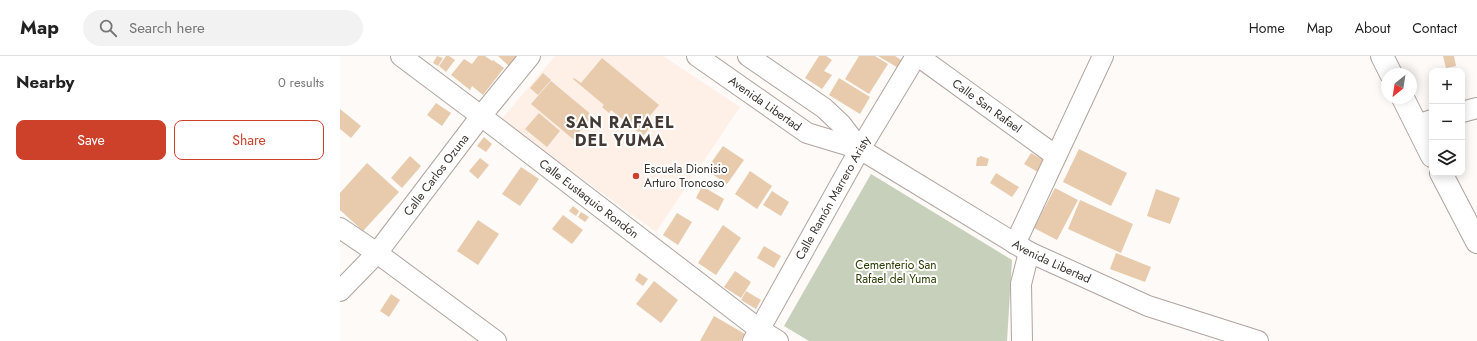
<!DOCTYPE html>
<html lang="en">
<head>
<meta charset="utf-8">
<style>
  :root { --surface:#fff; --page:#f2f2f2; --text:#222; --muted:#767676; --line:#e0e0e0; --accent:#cd412b }
  body { margin:0; font-family:Jost,sans-serif; background:var(--page); color:var(--text) }
  .controls { position:absolute; right:12px; top:12px; display:grid; overflow:hidden; border-radius:8px; box-shadow:0 2px 10px #0003 }
  .controls button { width:36px; height:36px; display:grid; place-items:center; padding:0; border:0; border-bottom:1px solid var(--line); background:var(--surface); color:var(--text); font:20px sans-serif }
  .compass { position:absolute; left:1041px; top:12px; width:36px; height:36px; border-radius:50%; background:var(--surface); box-shadow:0 2px 10px #0003; rotate:210deg }
  .list { margin:0; padding:0; list-style:none }
  h2 { display:flex; justify-content:space-between; align-items:center; height:52px; margin:0; padding:0 16px; font-size:17px }
  h2 small { font-size:13px; font-weight:400; color:var(--muted) }
  .actions { display:flex; gap:8px; padding:12px 16px }
  .actions a { flex:1; padding:9px 0; border:1px solid var(--accent); border-radius:8px; text-align:center; font-size:14px; color:var(--accent) }
  .actions .main { background:var(--accent); color:#fff }
  .icon { flex:none; width:22px; height:22px; fill:none; stroke:currentColor; stroke-width:2; stroke-linecap:round; stroke-linejoin:round }
  .map { position:relative; flex:none; width:1137px; height:285px; overflow:hidden }
  header { display:flex; align-items:center; gap:24px; box-sizing:border-box; height:56px; padding:0 20px; background:var(--surface); border-bottom:1px solid var(--line) }
  header strong { font-size:19px }
  nav { display:flex; gap:22px; margin-inline-start:auto; font-size:14px }
  .search { width:280px; height:36px; background:var(--page); display:flex; align-items:center; gap:10px; box-sizing:border-box; padding:0 14px; border-radius:22px; color:var(--muted); font-size:15px }
  main { display:flex }
  aside { flex:1; background:var(--surface) }
  .map>svg:first-child { display:block }
</style>
</head>
<body>
<header>
<strong>Map</strong>
<div class="search"><svg class="icon" aria-label="search" viewBox="0 0 24 24"><circle cx="10" cy="10" r="6"/><path d="M15 15l6 6"/></svg>Search here</div>
<nav><a>Home</a><a>Map</a><a>About</a><a>Contact</a></nav>
</header>
<main>
<aside>
<h2>Nearby<small>0 results</small></h2>
<ul class="list">
</ul>
<div class="actions"><a class="main">Save</a><a>Share</a></div>
</aside>
<div class="map">
<svg width="1137" height="285" viewBox="0 0 1137 285">
  <rect width="100%" height="100%" fill="#fefaf8"/>
  <polygon fill="#feefe7" points="215,0 323,0 400,51 316,176 161,64"/>
  <polygon fill="#c7d0ba" points="531,118 672,204 667,285 469,285 444,270"/>
  <g fill="#e7cbac">
    <polygon points="97,0 103,2 98,10 93,7"/>
    <polygon points="106,0 109,0 115,4 106,16 99,10"/>
    <polygon points="138,0 145,0 152,5 153,4 164,12 143,39 132,30 130,34 111,19 124,3 132,8"/>
    <polygon points="158,0 177,0 169,10"/>
    <polygon points="479,0 486,0 492,4 484,15 492,19 482,33 465,22"/>
    <polygon points="519,0 535,0 548,8 529,38 505,23"/>
    <polygon points="538,0 555,0 564,6 560,13"/>
    <polygon points="1103,0 1114,0 1116,10 1106,12"/>
    <polygon points="262,2 319,49 308,62 314,67 303,80 271,54 269,57 262,51 264,49 233,23 234,22 241,27"/>
    <polygon points="203,17 211,24 198,39 190,32"/>
    <polygon points="499,22 530,41 520,58 489,39"/>
    <polygon points="211,25 253,60 233,83 191,48"/>
    <polygon points="96,47 111,57 102,70 87,59"/>
    <polygon points="0,53 21,70 11,82 0,73"/>
    <polygon points="199,57 220,75 207,91 185,73"/>
    <polygon points="144,81 152,88 146,96 137,90"/>
    <polygon points="383,90 404,104 387,128 366,114"/>
    <polygon points="739,93 787,117 771,150 723,126"/>
    <polygon points="691,97 710,108 703,119 684,108"/>
    <polygon points="70,100 81,110 62,132 51,122"/>
    <polygon points="641,100 649,103 647,110 636,110 637,102"/>
    <polygon points="140,102 149,109 138,123 129,115"/>
    <polygon points="27,107 59,136 23,175 0,154 0,137"/>
    <polygon points="181,111 199,123 180,150 162,138"/>
    <polygon points="410,115 432,130 417,153 395,138"/>
    <polygon points="656,117 679,131 672,141 650,127"/>
    <polygon points="362,130 384,143 378,155 356,142"/>
    <polygon points="715,132 738,144 717,184 694,172"/>
    <polygon points="816,133 840,142 830,168 807,160"/>
    <polygon points="432,135 449,146 441,160 423,149"/>
    <polygon points="740,144 793,168 781,197 728,173"/>
    <polygon points="233,150 239,155 236,160 229,155"/>
    <polygon points="241,156 249,161 245,166 238,161"/>
    <polygon points="337,157 352,166 338,189 323,179"/>
    <polygon points="223,159 243,174 232,188 212,173"/>
    <polygon points="138,164 159,178 138,209 117,195"/>
    <polygon points="383,169 401,182 376,219 358,207"/>
    <polygon points="424,190 441,200 434,212 417,202"/>
    <polygon points="776,197 811,211 805,226 770,213"/>
    <polygon points="395,215 411,226 401,242 384,231"/>
    <polygon points="299,217 308,223 303,230 295,224"/>
    <polygon points="314,225 338,244 321,267 296,248"/>
    <polygon points="406,235 421,244 416,253 401,244"/>
    <polygon points="51,238 60,244 49,261 40,255"/>
    <polygon points="374,260 405,278 401,285 360,285"/>
  </g>
  <g fill="none" stroke-linecap="round" stroke-linejoin="round">
    <defs>
      <g id="minor">
        <path id="s1" d="M61,0L141,60L419,273L438,285"/>
        <path id="s2" d="M357,0L467,77L520,93L689,196L808,250L918,285"/>
        <polyline points="408,0 484,52 501,68 520,93"/>
        <path id="s3" d="M578,0L716,100"/>
        <polyline points="1122,56 1137,52"/>
        <polyline points="1076,69 1092,64"/>
        <polyline points="0,172 37,197 156,285"/>
        <polyline points="675,188 763,0"/>
        <path id="s4" d="M0,235L37,197L141,60L190,0"/>
        <path id="s5" d="M413,285L520,93L576,0"/>
        <polyline points="682,285 681,228 689,196"/>
      </g>
      <g id="secondary">
        <polyline points="1042,0 1051,18"/>
        <polyline points="1063,42 1092,100"/>
        <polyline points="1101,117 1137,186"/>
      </g>
    </defs>
    <use href="#minor" stroke="#afa49f" stroke-width="22"/>
    <use href="#secondary" stroke="#afa49f" stroke-width="24"/>
    <use href="#minor" stroke="#fff" stroke-width="20"/>
    <use href="#secondary" stroke="#fff" stroke-width="22"/>
  </g>
  <circle fill="#cd412b" stroke="#fff" stroke-width="1.5" cx="296" cy="120" r="4"/>
  <g text-anchor="middle" dominant-baseline="central" stroke-width="4" stroke-linejoin="round" paint-order="stroke">
    <g font-size="12" fill="#36322f" stroke="#fff">
      <text stroke="none"><textPath href="#s2" startOffset="83">Avenida Libertad</textPath></text>
      <text stroke="none"><textPath href="#s3" startOffset="85">Calle San Rafael</textPath></text>
      <text stroke="none"><textPath href="#s4" startOffset="151">Calle Carlos Ozuna</textPath></text>
      <text stroke="none"><textPath href="#s5" startOffset="164">Calle Ramón Marrero Aristy</textPath></text>
      <text stroke="none"><textPath href="#s1" startOffset="236">Calle Eustaquio Rondón</textPath></text>
      <text stroke="none"><textPath href="#s2" startOffset="412">Avenida Libertad</textPath></text>
    </g>
    <g font-size="12" fill="#36322f" stroke="#fff" text-anchor="start">
      <text x="304" y="113">Escuela Dionisio<tspan x="304" dy="14">Arturo Troncoso</tspan></text>
    </g>
    <g font-size="12" fill="#2b3c00" stroke="#fff">
      <text x="556" y="209">Cementerio San<tspan x="556" dy="14">Rafael del Yuma</tspan></text>
    </g>
    <g font-size="16" font-weight="bold" letter-spacing="1" fill="#433a36" stroke="#fff">
      <text x="280" y="66">SAN RAFAEL<tspan x="280" dy="18">DEL YUMA</tspan></text>
    </g>
  </g>
</svg>
<div class="controls">
<button>+</button>
<button>−</button>
<button><svg class="icon" aria-label="layers" viewBox="0 0 24 24"><path d="M12 4l9 5-9 5-9-5zM3 14l9 5 9-5"/></svg></button>
</div>
<svg class="compass" viewBox="-18 -18 36 36"><path d="M0-13l5 13h-10z" fill="#e53935"/><path d="M0 13l5-13h-10z" fill="#767676"/></svg>
</div>
</main>
</body>
</html>
